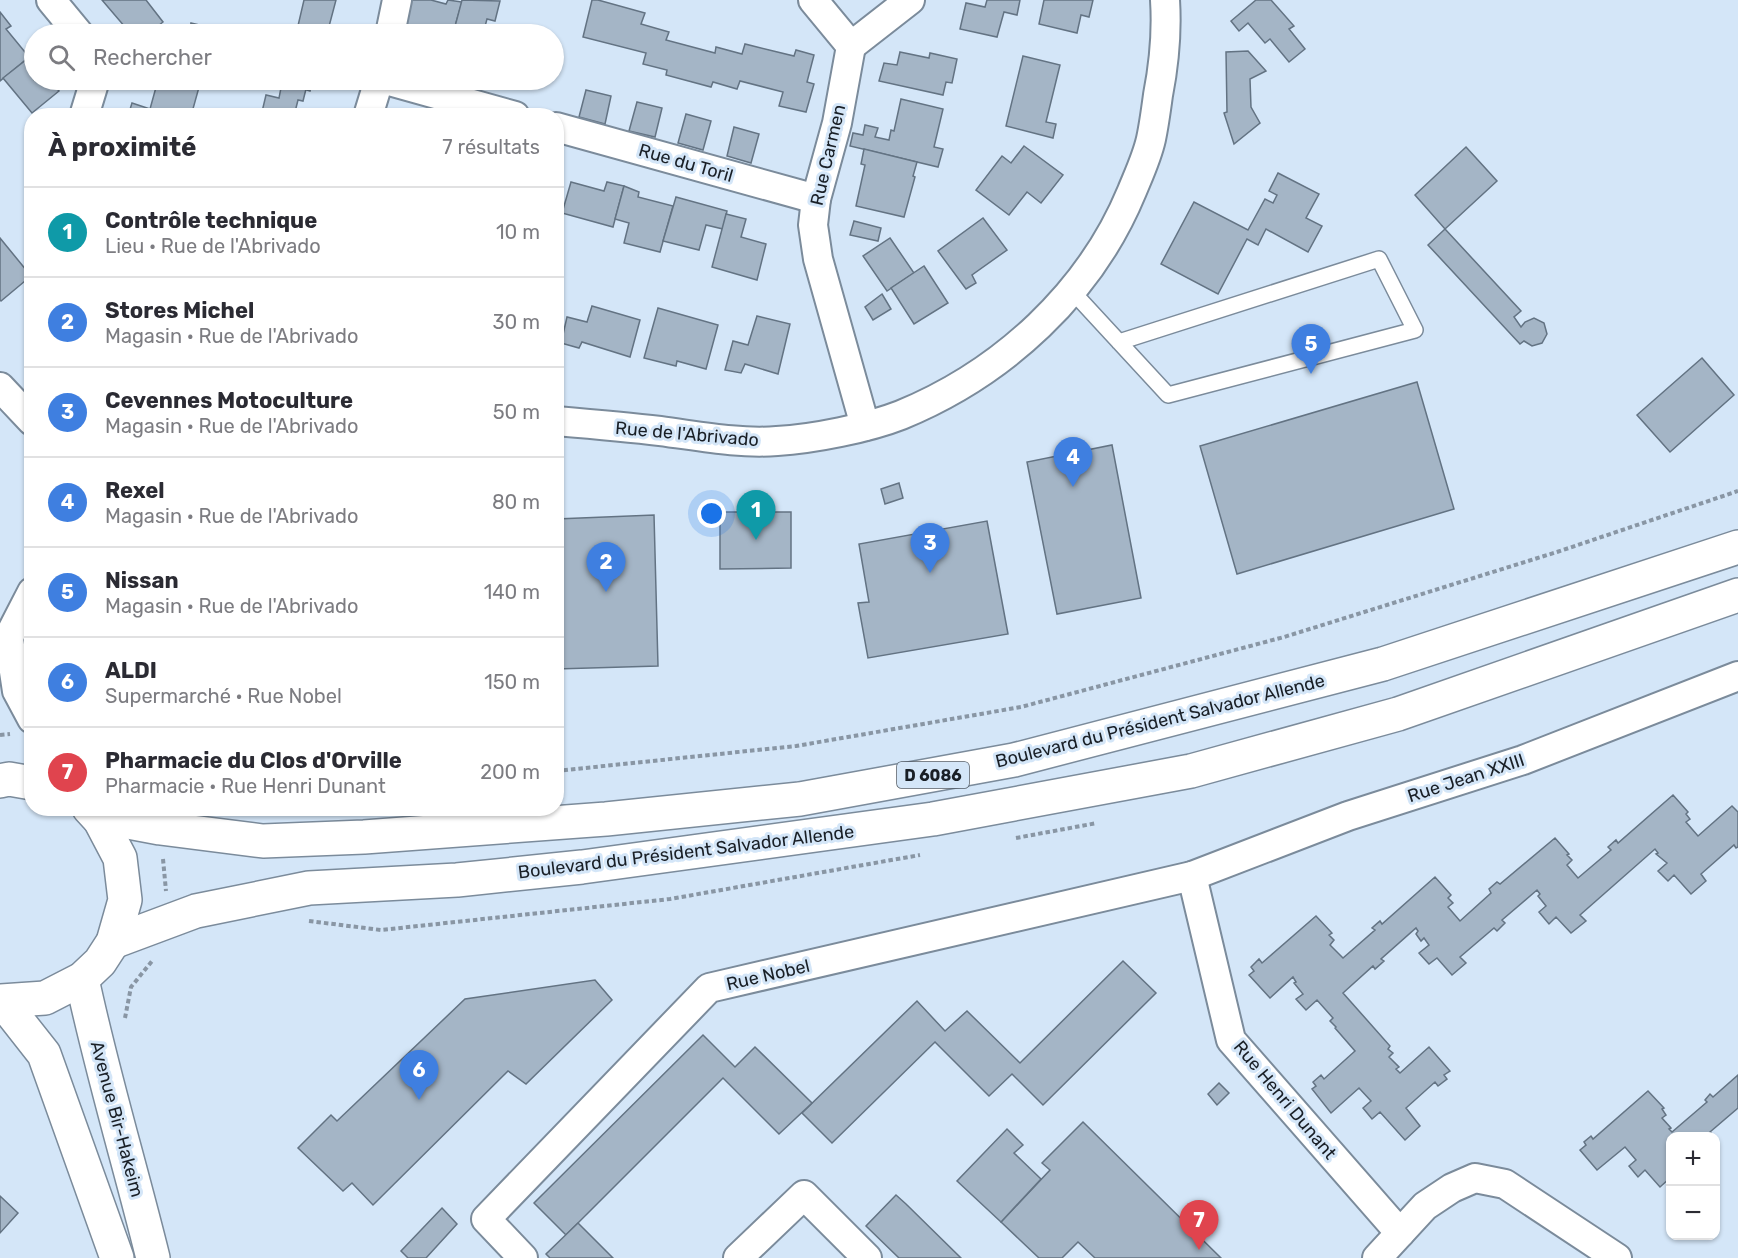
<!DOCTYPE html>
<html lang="fr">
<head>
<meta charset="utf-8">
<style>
  :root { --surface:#fff; --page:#f2f2f3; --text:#2b2b33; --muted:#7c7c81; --line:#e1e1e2; --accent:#ea580c }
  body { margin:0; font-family:Rubik,sans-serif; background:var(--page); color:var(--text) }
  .controls { position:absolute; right:18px; bottom:18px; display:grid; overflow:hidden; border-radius:12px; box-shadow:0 2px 4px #0004 }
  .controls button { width:54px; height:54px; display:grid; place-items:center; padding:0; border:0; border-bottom:2px solid var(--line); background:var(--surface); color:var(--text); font:30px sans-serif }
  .you { position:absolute; left:712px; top:514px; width:21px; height:21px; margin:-15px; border:4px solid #fff; border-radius:50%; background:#1a73e8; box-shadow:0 0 0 9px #1a73e833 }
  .badge { display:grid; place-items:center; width:39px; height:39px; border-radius:50%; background:var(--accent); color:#fff; font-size:20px; font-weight:700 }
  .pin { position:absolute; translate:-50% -50px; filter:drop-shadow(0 2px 3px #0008) }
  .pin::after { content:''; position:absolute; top:32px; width:21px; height:18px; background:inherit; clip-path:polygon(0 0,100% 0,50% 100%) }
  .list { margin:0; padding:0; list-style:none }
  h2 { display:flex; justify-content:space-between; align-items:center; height:78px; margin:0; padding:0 24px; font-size:26px }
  h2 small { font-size:20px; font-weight:400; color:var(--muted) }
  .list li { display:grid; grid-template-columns:39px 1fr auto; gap:18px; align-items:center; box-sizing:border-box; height:90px; padding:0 24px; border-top:2px solid var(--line) }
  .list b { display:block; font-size:22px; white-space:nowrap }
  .list p { margin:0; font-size:20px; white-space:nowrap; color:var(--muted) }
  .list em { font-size:20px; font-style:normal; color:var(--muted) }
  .icon { flex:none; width:33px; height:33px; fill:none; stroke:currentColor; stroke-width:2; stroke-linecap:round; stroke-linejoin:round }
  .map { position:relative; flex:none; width:1738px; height:1258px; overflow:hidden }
  .search { position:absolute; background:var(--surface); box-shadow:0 2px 4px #0004; left:24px; top:24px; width:540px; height:66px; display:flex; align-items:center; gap:15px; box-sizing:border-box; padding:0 21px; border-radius:33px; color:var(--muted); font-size:22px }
  .panel { position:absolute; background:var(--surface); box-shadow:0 2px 4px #0004; left:24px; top:108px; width:540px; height:708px; border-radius:24px }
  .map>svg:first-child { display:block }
</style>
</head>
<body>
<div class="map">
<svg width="1738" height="1258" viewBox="0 0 1738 1258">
  <rect width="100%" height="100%" fill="#d4e6f8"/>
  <g fill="#a4b5c6" stroke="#637383" stroke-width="1.5">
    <polygon points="102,0 146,0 163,22 148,34 131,34"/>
    <polygon points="304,0 336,0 327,34 312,34 297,30"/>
    <polygon points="408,0 431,0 446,4 448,0 462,2 453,33 440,30 439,34 425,34 401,28"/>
    <polygon points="462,0 500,1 495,21 487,19 483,34 453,34"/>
    <polygon points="592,0 598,0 645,13 641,24 669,32 666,40 715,53 716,47 742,54 745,44 794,56 796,50 814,55 807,82 814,84 806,112 779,106 783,92 740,81 737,89 713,82 711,87 666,75 667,70 643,64 646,53 583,37"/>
    <polygon points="987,0 1020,0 1017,15 1004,12 997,37 960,29 966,3 985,7"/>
    <polygon points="1044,0 1093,0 1089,17 1081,15 1077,33 1039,24"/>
    <polygon points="1256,0 1271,0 1294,26 1289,29 1305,49 1289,62 1270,39 1265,43 1248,23 1239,31 1231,21"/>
    <polygon points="0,12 11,26 6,29 29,57 0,81"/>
    <polygon points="191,23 225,31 224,34 182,34 184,26 190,28"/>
    <polygon points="283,27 297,30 312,34 281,34"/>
    <polygon points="1248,51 1266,71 1250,79 1251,107 1260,123 1234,144 1224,113 1227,112 1226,52"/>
    <polygon points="900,52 929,58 930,53 957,59 952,83 946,82 943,95 879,81 884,63 897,65"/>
    <polygon points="31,56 34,61 34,80 49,80 59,91 32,113 3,78"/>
    <polygon points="1023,56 1060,65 1046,122 1056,124 1053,138 1006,126"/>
    <polygon points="158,80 201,80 191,116 175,116 150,109"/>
    <polygon points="286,80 313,80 310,91 285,83"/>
    <polygon points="282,83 306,89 303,101 298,100 294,116 261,116 266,95 279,98"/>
    <polygon points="586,90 611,96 605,124 579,117"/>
    <polygon points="901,99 943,109 934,147 943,149 938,167 850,146 853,133 863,135 865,125 878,128 875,137 889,140 891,130 894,131"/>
    <polygon points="637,102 662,108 655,137 629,131"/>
    <polygon points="132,103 150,109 175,116 128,116"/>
    <polygon points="686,114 711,121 703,150 678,143"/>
    <polygon points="734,127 759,134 751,163 727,156"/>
    <polygon points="1024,146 1063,175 1041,203 1027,192 1009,215 976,190 1002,156 1011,163"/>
    <polygon points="1466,147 1497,181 1445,229 1415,195"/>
    <polygon points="864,149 917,162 913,176 915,177 904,217 856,206 865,165 861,164"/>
    <polygon points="1278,173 1319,194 1306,218 1322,226 1308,252 1266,229 1258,245 1247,239 1218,294 1161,264 1194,202 1248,230 1265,199 1273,203 1277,195 1269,191"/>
    <polygon points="571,182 604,191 607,182 624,186 613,227 562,213"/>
    <polygon points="624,186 639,192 638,197 673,206 660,252 624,243 629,223 615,219"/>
    <polygon points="676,197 727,211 723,229 706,225 699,250 663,241"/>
    <polygon points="726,214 746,219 741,237 766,244 757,280 712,267"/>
    <polygon points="983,218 1007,250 972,275 976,283 966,289 938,251"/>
    <polygon points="854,221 881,228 878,241 850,235"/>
    <polygon points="1445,229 1521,311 1514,317 1521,327 1525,322 1534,318 1544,323 1547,334 1542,343 1532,346 1524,341 1520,344 1428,245"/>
    <polygon points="0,238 31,276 1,301 0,300"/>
    <polygon points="890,238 914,273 887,291 863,256"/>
    <polygon points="924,266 948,303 914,324 891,288"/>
    <polygon points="882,294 891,309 873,320 865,307"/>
    <polygon points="592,306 640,320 630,357 582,342 579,348 561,343 567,317 587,322"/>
    <polygon points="658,308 718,325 706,369 677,361 676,366 644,358"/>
    <polygon points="757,316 790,324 778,374 745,364 741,373 725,370 733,341 748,345"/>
    <polygon points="1702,358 1734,395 1670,452 1637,415"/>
    <polygon points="1417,382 1454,509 1237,574 1200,446"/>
    <polygon points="1112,445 1141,598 1057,614 1027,462"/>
    <polygon points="899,483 903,498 885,504 881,489"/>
    <polygon points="720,512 791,512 791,568 720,569"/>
    <polygon points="654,515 658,666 556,669 556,519"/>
    <polygon points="987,521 1008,634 868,658 858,603 869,602 859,544"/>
    <polygon points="1673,795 1688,812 1686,814 1690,819 1686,822 1698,836 1732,806 1738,812 1738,847 1736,848 1734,845 1701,874 1706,881 1691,894 1674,875 1668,881 1658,871 1667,863 1656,854 1658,853 1655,849 1580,915 1586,921 1571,933 1556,917 1549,924 1539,912 1546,906 1538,896 1540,894 1537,890 1502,920 1505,923 1497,931 1494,928 1460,957 1466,963 1452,975 1437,958 1429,964 1419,953 1429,945 1424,938 1421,941 1416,934 1418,931 1416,928 1381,959 1384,961 1375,969 1373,966 1343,993 1390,1046 1388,1049 1393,1053 1389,1057 1399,1067 1396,1069 1400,1073 1429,1047 1450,1071 1444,1075 1447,1079 1438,1086 1435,1082 1406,1108 1420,1126 1405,1140 1380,1112 1372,1119 1363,1108 1371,1101 1359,1088 1331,1113 1312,1089 1316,1086 1313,1082 1321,1075 1324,1079 1355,1051 1335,1028 1336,1027 1330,1021 1333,1018 1317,1000 1306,1010 1296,999 1303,994 1294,983 1296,982 1293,977 1270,998 1249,975 1254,971 1251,967 1259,959 1262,963 1316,916 1332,933 1329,935 1334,940 1330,945 1343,958 1375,930 1372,928 1380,921 1382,924 1435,877 1451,895 1448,898 1453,903 1448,907 1460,921 1491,893 1489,889 1497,882 1500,884 1555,838 1569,854 1567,855 1572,860 1567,865 1578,878 1611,850 1608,847 1616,840 1618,843"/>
    <polygon points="1123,961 1156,993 1043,1105 1012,1074 989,1096 935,1042 832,1143 802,1113 917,1001 945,1031 967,1011 1020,1063"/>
    <polygon points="595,980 612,1000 526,1084 508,1071 373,1205 352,1183 343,1191 298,1148 331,1115 337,1121 465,999"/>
    <polygon points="703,1035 735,1067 755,1047 812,1103 779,1134 723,1078 566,1235 534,1203"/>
    <polygon points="1738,1075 1738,1108 1710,1132 1713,1135 1710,1136 1670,1136 1670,1168 1669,1169 1670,1178 1660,1187 1645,1170 1638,1177 1629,1166 1636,1160 1625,1147 1597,1170 1580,1150 1586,1145 1584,1142 1591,1136 1593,1139 1648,1091 1664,1108 1662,1109 1666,1115 1662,1118 1671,1128 1669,1129 1672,1132 1707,1102 1705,1100 1710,1094 1713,1097"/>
    <polygon points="1219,1083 1229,1093 1217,1105 1208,1094"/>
    <polygon points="1083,1122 1221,1258 1095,1258 1078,1242 1062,1258 1039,1258 1001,1222 1050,1170 1042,1163"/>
    <polygon points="1007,1129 1023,1145 1014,1153 1041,1179 1001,1222 957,1181"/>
    <polygon points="896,1195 906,1204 961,1258 899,1258 866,1226"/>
    <polygon points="0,1196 18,1213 0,1233"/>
    <polygon points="442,1208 457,1224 426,1258 408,1258 401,1251"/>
    <polygon points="578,1223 613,1258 550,1258 546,1254"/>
  </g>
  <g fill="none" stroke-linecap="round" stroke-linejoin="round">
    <defs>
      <polyline id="service" points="1072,291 1168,395 1415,330 1379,259 1119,342"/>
      <g id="minor">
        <polyline points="51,0 79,34"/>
        <polyline points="813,0 851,46 837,123 816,199 813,225 818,259 865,426"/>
        <polyline points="390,34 397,0"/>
        <polyline points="851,46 910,0"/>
        <polyline points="386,80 515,116"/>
        <polyline points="84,116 95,80"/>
        <polyline points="368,116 379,80"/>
        <polyline points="556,127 816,199"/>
        <polyline points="0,387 32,421"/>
        <path d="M556,421C591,424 626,427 660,431C699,436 738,444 777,441C813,439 868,428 901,415C1003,373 1090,293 1132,191C1139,174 1147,157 1151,139C1154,125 1156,110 1158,95C1164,64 1167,31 1165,0"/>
        <polyline points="9,639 17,691 32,719"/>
        <polyline points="0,654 32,592"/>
        <polyline points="1192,876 1231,1040 1400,1233"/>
        <polyline points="523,1258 486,1219 709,988 1192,876 1348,816 1523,760 1738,676"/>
        <polyline points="738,1258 804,1195 867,1258"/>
        <polyline points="1377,1258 1425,1206 1452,1188 1475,1178 1505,1184 1617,1258"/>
      </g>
      <g id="secondary">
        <path d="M82,979C102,1073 130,1165 153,1258"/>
        <polyline points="3,1002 44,1054 117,1258"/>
      </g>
      <g id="primary">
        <polyline points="0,781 9,779 32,783"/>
        <polyline points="100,820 123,821 160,828 263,841 364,837 606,819 800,799 1014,760 1383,664 1738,547"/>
        <polyline points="113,942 196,911 309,888 457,880 582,867 933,819 1191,771 1398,714 1738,595"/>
        <polyline points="0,1001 45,998 82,979 100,962 113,942 125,900 120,858 100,820 89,808"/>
      </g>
    </defs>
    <use href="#service" stroke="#7b8b9b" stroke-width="18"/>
    <use href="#minor" stroke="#7b8b9b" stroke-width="32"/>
    <use href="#secondary" stroke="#7b8b9b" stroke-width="36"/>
    <use href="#primary" stroke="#7b8b9b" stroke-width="36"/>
    <g stroke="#8996a4" stroke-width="4" stroke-dasharray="4.5 3" stroke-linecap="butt">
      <polyline points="0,735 10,734"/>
      <polyline points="556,771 796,746 1021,707 1284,637 1557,552 1738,491"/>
      <polyline points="1016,838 1097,823"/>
      <polyline points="163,859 166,891"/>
      <polyline points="309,921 381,930 670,899 920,855"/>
      <polyline points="125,1018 131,987 152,961"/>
    </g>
    <use href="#service" stroke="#fff" stroke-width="15"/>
    <use href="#minor" stroke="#fff" stroke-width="28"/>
    <use href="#secondary" stroke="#fff" stroke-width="33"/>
    <use href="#primary" stroke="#fff" stroke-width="33"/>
  </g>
  <g text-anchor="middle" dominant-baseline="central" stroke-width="6" stroke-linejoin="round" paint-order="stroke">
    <rect fill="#d4e6f8" stroke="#515b65" stroke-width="1.5" x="897" y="762" width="72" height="26" rx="4.5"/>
    <g font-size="16" font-weight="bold" fill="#191f26">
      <text x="933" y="775">D 6086</text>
    </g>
    <g font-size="18" fill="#191f26" stroke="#d4e6f8">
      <text transform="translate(828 155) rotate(-77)">Rue Carmen</text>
      <text transform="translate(686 163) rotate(16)">Rue du Toril</text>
      <text transform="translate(687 434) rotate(5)">Rue de l'Abrivado</text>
      <text transform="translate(1160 721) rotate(-14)">Boulevard du Président Salvador Allende</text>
      <text transform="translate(1466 778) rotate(-18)">Rue Jean XXIII</text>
      <text transform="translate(686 852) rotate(-7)">Boulevard du Président Salvador Allende</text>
      <text transform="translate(768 975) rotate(-13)">Rue Nobel</text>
      <text transform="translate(1285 1100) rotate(50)">Rue Henri Dunant</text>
      <text transform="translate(117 1119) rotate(75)">Avenue Bir-Hakeim</text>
    </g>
  </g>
</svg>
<div class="controls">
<button>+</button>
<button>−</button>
</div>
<div class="you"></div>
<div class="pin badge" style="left:756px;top:540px;background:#0f9aa8">1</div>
<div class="pin badge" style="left:606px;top:592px;background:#3f7fe0">2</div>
<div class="pin badge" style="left:930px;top:573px;background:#3f7fe0">3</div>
<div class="pin badge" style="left:1073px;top:487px;background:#3f7fe0">4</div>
<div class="pin badge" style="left:1311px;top:374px;background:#3f7fe0">5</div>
<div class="pin badge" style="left:419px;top:1100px;background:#3f7fe0">6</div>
<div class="pin badge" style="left:1199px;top:1250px;background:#e0444e">7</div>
<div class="search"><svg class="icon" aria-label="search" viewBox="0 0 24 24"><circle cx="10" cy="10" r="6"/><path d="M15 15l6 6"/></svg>Rechercher</div>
<section class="panel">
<h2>À proximité<small>7 résultats</small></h2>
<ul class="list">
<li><span class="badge" style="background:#0f9aa8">1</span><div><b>Contrôle technique</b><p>Lieu · Rue de l'Abrivado</p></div><em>10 m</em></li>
<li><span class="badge" style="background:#3f7fe0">2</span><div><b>Stores Michel</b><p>Magasin · Rue de l'Abrivado</p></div><em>30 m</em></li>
<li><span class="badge" style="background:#3f7fe0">3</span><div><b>Cevennes Motoculture</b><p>Magasin · Rue de l'Abrivado</p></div><em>50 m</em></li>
<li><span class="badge" style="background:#3f7fe0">4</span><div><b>Rexel</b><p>Magasin · Rue de l'Abrivado</p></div><em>80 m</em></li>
<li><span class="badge" style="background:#3f7fe0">5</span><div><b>Nissan</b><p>Magasin · Rue de l'Abrivado</p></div><em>140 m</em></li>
<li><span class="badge" style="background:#3f7fe0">6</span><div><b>ALDI</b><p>Supermarché · Rue Nobel</p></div><em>150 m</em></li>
<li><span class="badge" style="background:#e0444e">7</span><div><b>Pharmacie du Clos d'Orville</b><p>Pharmacie · Rue Henri Dunant</p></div><em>200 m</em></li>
</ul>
</section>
</div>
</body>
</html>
